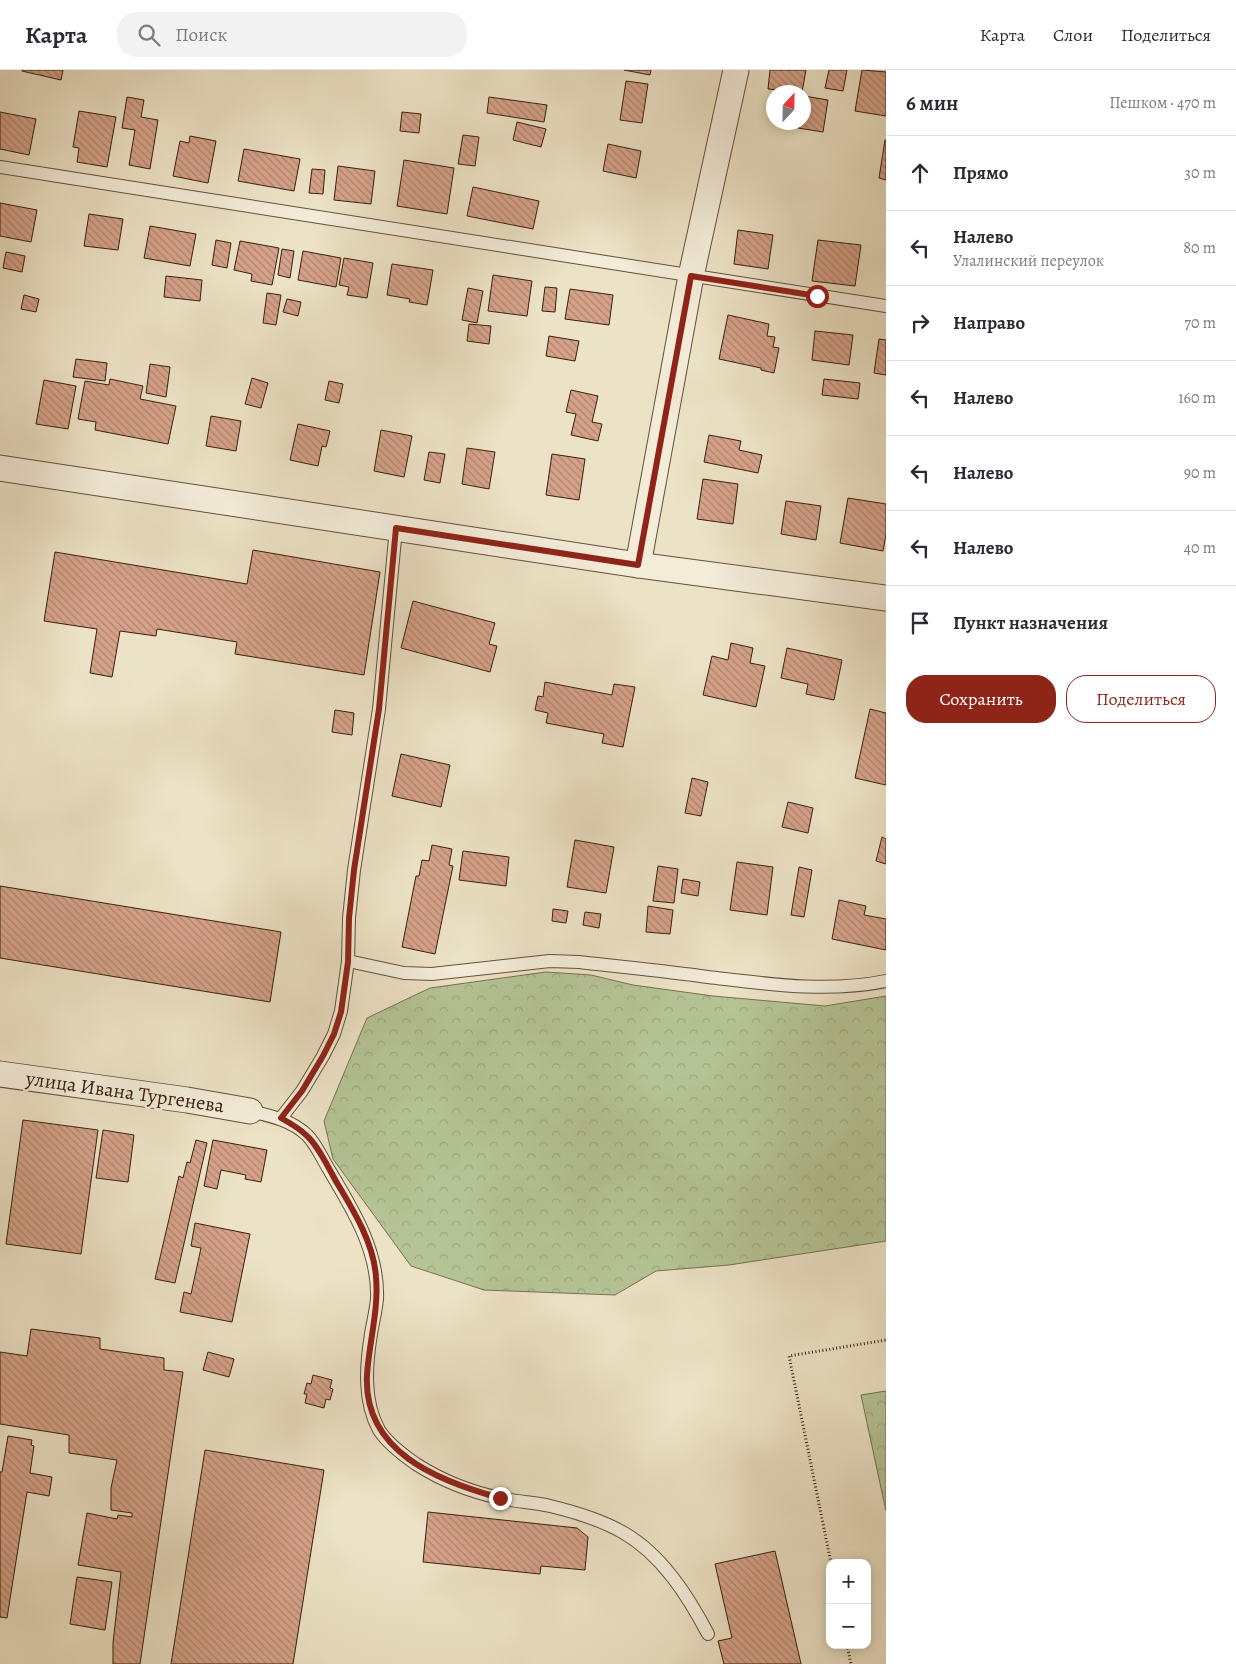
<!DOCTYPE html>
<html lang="ru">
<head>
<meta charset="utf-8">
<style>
  :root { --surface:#fff; --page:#f2f2f3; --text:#2b2b33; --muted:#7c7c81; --line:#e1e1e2; --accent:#8f2418 }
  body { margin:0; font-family:Alegreya,serif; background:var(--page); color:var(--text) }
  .controls { position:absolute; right:15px; bottom:15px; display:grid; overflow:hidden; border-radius:10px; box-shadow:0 2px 12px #0003 }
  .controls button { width:45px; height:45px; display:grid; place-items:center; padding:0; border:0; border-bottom:1px solid var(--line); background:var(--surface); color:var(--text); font:25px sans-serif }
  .compass { position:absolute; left:766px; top:15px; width:45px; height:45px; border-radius:50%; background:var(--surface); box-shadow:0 2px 12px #0003; rotate:22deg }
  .stop { position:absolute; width:15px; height:15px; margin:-11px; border:4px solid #8f2418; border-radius:50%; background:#fff }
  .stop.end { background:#8f2418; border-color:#fff; box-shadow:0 1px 5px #0008 }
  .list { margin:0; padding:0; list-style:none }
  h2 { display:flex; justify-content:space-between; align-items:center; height:65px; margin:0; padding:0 20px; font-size:21px }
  h2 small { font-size:16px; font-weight:400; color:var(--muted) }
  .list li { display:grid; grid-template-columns:32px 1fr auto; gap:15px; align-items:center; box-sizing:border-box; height:75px; padding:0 20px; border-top:1px solid var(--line) }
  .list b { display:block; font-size:19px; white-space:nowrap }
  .list p { margin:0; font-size:16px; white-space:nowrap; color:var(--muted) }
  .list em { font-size:16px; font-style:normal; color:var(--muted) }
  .actions { display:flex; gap:10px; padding:15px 20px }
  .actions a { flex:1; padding:11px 0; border:1px solid var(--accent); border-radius:20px; text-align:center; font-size:18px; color:var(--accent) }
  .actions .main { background:var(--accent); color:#fff }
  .icon { flex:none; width:28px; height:28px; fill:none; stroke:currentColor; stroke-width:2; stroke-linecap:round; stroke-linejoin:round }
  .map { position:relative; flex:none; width:886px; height:1594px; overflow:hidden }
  header { display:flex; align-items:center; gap:30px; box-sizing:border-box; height:70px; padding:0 25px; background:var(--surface); border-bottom:1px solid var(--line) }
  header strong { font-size:24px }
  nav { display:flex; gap:28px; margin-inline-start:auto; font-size:18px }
  .search { width:350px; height:45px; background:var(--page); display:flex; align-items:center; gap:12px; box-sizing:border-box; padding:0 18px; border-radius:20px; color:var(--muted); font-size:19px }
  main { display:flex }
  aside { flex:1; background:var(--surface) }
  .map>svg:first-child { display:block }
</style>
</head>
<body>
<header>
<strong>Карта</strong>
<div class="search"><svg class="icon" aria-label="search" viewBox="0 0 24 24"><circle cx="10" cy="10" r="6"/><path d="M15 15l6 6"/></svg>Поиск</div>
<nav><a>Карта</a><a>Слои</a><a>Поделиться</a></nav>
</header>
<main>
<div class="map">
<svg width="886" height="1594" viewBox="0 0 886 1594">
  <defs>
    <pattern id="forest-crowns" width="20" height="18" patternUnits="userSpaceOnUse" patternTransform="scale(1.25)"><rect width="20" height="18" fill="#b5c496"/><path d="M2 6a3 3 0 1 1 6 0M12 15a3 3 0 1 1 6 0" fill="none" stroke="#9ca880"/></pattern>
    <pattern id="building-back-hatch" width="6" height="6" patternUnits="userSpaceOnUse" patternTransform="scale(1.25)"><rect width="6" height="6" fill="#d6a28a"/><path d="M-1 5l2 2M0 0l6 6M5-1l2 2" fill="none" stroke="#ae846f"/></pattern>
  </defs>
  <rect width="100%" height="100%" fill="#ece2c5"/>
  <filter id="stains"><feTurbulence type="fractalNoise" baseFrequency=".004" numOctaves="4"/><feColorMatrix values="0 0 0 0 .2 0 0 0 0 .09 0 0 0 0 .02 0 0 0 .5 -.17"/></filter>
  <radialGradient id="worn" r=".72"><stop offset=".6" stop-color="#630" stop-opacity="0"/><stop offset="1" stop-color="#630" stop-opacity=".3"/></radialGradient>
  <g fill="url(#forest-crowns)" stroke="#767251">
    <polygon points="546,902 591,905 633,915 713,926 825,936 886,926 886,1171 729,1195 656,1201 615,1225 484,1220 411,1196 333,1089 324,1051 367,948 430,918"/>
    <polygon points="886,1321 886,1441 861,1325"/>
  </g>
  <g fill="url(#building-back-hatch)" stroke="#37200c">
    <polygon points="22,0 63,0 61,10 22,1"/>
    <polygon points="624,0 651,0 650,5"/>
    <polygon points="770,0 806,0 802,22 768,19"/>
    <polygon points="829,0 847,0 843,21 825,18"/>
    <polygon points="862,0 886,2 886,46 855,41"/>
    <polygon points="626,11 648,14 642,53 620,50"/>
    <polygon points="804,26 828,30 823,62 798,58 799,52 804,52"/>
    <polygon points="127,27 144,30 141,47 158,50 150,99 129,95 135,60 122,58"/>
    <polygon points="489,27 547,35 544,52 487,43"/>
    <polygon points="79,41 116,47 107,97 77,92 79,78 73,77"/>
    <polygon points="0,42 36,49 29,85 0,79"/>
    <polygon points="402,42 421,44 419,63 400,61"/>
    <polygon points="517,52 546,59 541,77 513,70"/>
    <polygon points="463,65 479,67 475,96 458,94"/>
    <polygon points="190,66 216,71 208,113 173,106 180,71 189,73"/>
    <polygon points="885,70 886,70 886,110 879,108"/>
    <polygon points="608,74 641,81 636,108 603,101"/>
    <polygon points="244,79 300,89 294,121 238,111"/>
    <polygon points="404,90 454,98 447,144 397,136"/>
    <polygon points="338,96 375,101 371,134 334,130"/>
    <polygon points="312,99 325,100 323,124 309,123"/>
    <polygon points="473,117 539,131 533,159 467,146"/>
    <polygon points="0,133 37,140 31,172 0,166"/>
    <polygon points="89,144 123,149 118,180 84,176"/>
    <polygon points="150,156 196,164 190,196 144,188"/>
    <polygon points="738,160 773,165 768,199 734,194"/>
    <polygon points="216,170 231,173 227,198 212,195"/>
    <polygon points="818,170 861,175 855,216 812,211"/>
    <polygon points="240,171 279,178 272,215 251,211 252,204 234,200"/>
    <polygon points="282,179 294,181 290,208 278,205"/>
    <polygon points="303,181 341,188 336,217 298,210"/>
    <polygon points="6,182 25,186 22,202 3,198"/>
    <polygon points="344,188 373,193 367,228 347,225 349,217 339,215"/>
    <polygon points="392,194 433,200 427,235 409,232 410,229 387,225"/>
    <polygon points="493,205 532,211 527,246 488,241"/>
    <polygon points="166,206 202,210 200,231 164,227"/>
    <polygon points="545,217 557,218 555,242 542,241"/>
    <polygon points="468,218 483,221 477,253 462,250"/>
    <polygon points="570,219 613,225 609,255 565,249"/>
    <polygon points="267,223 281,225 276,255 263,253"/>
    <polygon points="24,225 39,229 36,242 21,239"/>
    <polygon points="287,229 301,232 298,246 283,242"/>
    <polygon points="728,245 769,254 767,266 775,267 773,277 779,278 774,303 761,300 761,298 719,289"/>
    <polygon points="469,254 491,256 489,274 467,271"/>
    <polygon points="815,261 853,265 849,295 812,290"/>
    <polygon points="549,266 579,271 575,291 546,286"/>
    <polygon points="879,269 886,270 886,305 874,303"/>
    <polygon points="76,289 107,293 105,311 73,307"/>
    <polygon points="150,294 170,297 166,327 146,323"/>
    <polygon points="252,308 268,313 261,338 245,334"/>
    <polygon points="110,309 143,316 140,329 176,336 168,374 95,360 96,352 78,349 85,311 109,315"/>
    <polygon points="824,309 860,313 858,329 822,325"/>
    <polygon points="44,310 76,316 68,359 36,354"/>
    <polygon points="329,311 343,314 339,333 325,330"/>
    <polygon points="571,320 598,326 592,352 602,354 598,371 571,365 576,344 566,342"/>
    <polygon points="211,346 241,351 236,381 206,376"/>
    <polygon points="298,354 330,361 326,377 322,376 318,396 290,390"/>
    <polygon points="381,360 412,366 404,407 374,401"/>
    <polygon points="709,365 741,371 739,380 762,385 758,403 704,392"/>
    <polygon points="467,378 495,382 489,419 462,414"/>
    <polygon points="429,382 445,384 440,413 424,410"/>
    <polygon points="552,384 585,389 579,430 546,425"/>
    <polygon points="703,409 738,414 733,454 697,449"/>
    <polygon points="848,428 886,434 886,465 883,481 840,473"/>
    <polygon points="786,431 821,436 816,470 781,464"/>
    <polygon points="253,480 380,502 364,605 235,584 237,572 157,559 156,566 120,561 112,607 90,603 97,559 44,551 55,482 247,514"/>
    <polygon points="413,531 495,553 489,574 497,576 490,602 401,578"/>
    <polygon points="731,573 753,578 750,593 765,596 756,637 703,625 712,586 728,590"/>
    <polygon points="787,578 842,590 834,630 806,624 808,614 781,608"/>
    <polygon points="545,612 612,625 614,614 635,617 623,677 602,673 604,664 546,653 548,643 535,640 538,626 543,627"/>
    <polygon points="870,639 886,643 886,715 855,708"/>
    <polygon points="335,640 354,643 352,665 332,662"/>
    <polygon points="401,684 450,695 441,737 392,726"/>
    <polygon points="692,708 708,712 701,746 685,743"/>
    <polygon points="788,732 813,738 808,763 782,757"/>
    <polygon points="882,767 886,769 886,794 876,791"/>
    <polygon points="575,770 614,777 606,823 567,817"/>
    <polygon points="432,775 452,779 449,795 453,796 435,884 402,877 416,806 419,806 422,790 429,791"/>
    <polygon points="463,781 509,787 506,816 459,810"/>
    <polygon points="737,792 773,797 767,845 730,840"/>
    <polygon points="658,796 678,799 674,833 653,831"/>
    <polygon points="799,797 812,800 804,847 791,845"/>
    <polygon points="683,809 700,812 698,826 681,823"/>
    <polygon points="0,816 281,862 270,932 0,888"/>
    <polygon points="839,830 866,836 864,845 886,849 886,880 832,869"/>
    <polygon points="648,836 673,840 670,864 646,862"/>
    <polygon points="553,839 568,841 566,853 552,851"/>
    <polygon points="585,842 601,844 599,858 583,855"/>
    <polygon points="23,1050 98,1060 81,1184 6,1174"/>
    <polygon points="103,1060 134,1065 128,1112 96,1108"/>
    <polygon points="196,1070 207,1073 175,1213 155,1209 179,1106 183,1108 187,1092 190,1093"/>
    <polygon points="213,1070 267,1080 261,1112 245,1109 246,1105 221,1100 217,1119 204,1116"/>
    <polygon points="195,1153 250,1164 232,1252 180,1242 184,1222 191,1224 201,1178 191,1176"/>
    <polygon points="31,1259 100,1268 100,1279 164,1288 164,1300 183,1302 140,1594 113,1594 113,1573 121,1502 78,1495 87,1443 117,1449 118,1445 132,1447 132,1443 111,1440 111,1418 117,1390 69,1383 69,1365 0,1354 0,1282 27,1286"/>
    <polygon points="208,1282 234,1289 229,1307 203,1300"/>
    <polygon points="313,1305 332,1310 330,1318 333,1319 330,1330 326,1329 324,1338 305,1333 307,1324 304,1324 307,1313 311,1314"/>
    <polygon points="8,1366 32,1370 31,1375 34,1376 30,1403 52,1407 49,1426 27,1422 7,1548 0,1547 0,1402 2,1402"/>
    <polygon points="205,1380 324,1400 293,1594 171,1594"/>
    <polygon points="428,1442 577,1458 588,1467 585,1500 541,1496 540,1504 423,1492"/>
    <polygon points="775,1481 801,1594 724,1594 718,1571 732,1568 715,1494"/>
    <polygon points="77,1507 112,1512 105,1560 70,1554"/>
  </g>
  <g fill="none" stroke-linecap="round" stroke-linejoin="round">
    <defs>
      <g id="service">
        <polyline points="0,97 886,236"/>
        <path d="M348,891L404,903L432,904L550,891L579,892C622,897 665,901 708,907C768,914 826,923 886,911"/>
        <path d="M250,1041C271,1046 291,1050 307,1065C316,1074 322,1088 328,1098C352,1138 379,1181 377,1229C376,1240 373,1252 371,1264C366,1295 363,1331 379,1360C388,1374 403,1385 416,1394C441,1410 471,1422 500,1428C516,1432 534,1432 550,1436C575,1442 602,1450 624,1463C662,1485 688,1526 708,1564"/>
        <polyline points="281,1048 302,1021 323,986 334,964 341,941 348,891 349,848 354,800 379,639 396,458"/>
      </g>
      <g id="minor">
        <polyline points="0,398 638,495 886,528"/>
        <polyline points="638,495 691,206 736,0"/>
        <polyline points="0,1004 187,1030 250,1041"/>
      </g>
    </defs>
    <use href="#service" stroke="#64503a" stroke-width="14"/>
    <use href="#minor" stroke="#64503a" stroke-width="27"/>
    <g stroke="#37200c" stroke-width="3" stroke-dasharray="1 2.5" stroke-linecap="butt">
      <polyline points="831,1493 789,1286 886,1270"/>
      <polyline points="847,1575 851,1594"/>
    </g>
    <use href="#service" stroke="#f3ecd9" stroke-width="12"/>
    <use href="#minor" stroke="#f3ecd9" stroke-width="25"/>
  </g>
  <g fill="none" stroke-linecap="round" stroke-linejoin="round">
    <path stroke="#8f2418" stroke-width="6" d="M500,1428C438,1411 363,1382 367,1305C369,1272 379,1240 376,1207C374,1174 354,1141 337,1113C329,1099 318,1075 306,1065C299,1058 290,1053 281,1048L302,1021L323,986L334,964L341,942L348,892L349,848L354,800L379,639L396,458L638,495L691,206L817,226"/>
  </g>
  <g text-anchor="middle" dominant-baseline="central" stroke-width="4.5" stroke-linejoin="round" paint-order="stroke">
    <g font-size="20" fill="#37200c" stroke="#f3ecd9">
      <text transform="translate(125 1022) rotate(8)">улица Ивана Тургенева</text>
    </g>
  </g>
  <rect width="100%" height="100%" filter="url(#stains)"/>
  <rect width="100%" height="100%" fill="url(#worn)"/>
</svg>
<div class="controls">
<button>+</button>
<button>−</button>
</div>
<svg class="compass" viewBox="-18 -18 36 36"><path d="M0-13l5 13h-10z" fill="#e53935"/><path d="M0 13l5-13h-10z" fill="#7c7c81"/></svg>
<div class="stop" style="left:817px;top:226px"></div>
<div class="stop end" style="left:500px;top:1428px"></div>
</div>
<aside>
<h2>6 мин<small>Пешком · 470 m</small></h2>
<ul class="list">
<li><svg class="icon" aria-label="ahead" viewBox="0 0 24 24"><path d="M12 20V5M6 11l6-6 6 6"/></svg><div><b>Прямо</b></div><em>30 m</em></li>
<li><svg class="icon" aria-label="left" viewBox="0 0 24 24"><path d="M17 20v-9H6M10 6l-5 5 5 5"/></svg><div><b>Налево</b><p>Улалинский переулок</p></div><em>80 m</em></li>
<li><svg class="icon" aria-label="right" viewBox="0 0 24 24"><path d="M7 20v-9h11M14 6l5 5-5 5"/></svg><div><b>Направо</b></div><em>70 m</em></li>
<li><svg class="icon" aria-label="left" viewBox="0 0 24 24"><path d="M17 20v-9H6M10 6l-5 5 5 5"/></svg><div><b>Налево</b></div><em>160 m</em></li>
<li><svg class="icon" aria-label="left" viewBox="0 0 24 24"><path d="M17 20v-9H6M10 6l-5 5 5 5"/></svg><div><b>Налево</b></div><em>90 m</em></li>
<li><svg class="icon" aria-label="left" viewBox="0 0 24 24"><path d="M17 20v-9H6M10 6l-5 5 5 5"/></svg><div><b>Налево</b></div><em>40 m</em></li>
<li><svg class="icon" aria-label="arrive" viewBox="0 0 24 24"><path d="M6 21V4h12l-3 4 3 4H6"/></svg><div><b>Пункт назначения</b></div></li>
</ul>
<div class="actions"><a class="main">Сохранить</a><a>Поделиться</a></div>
</aside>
</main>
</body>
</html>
